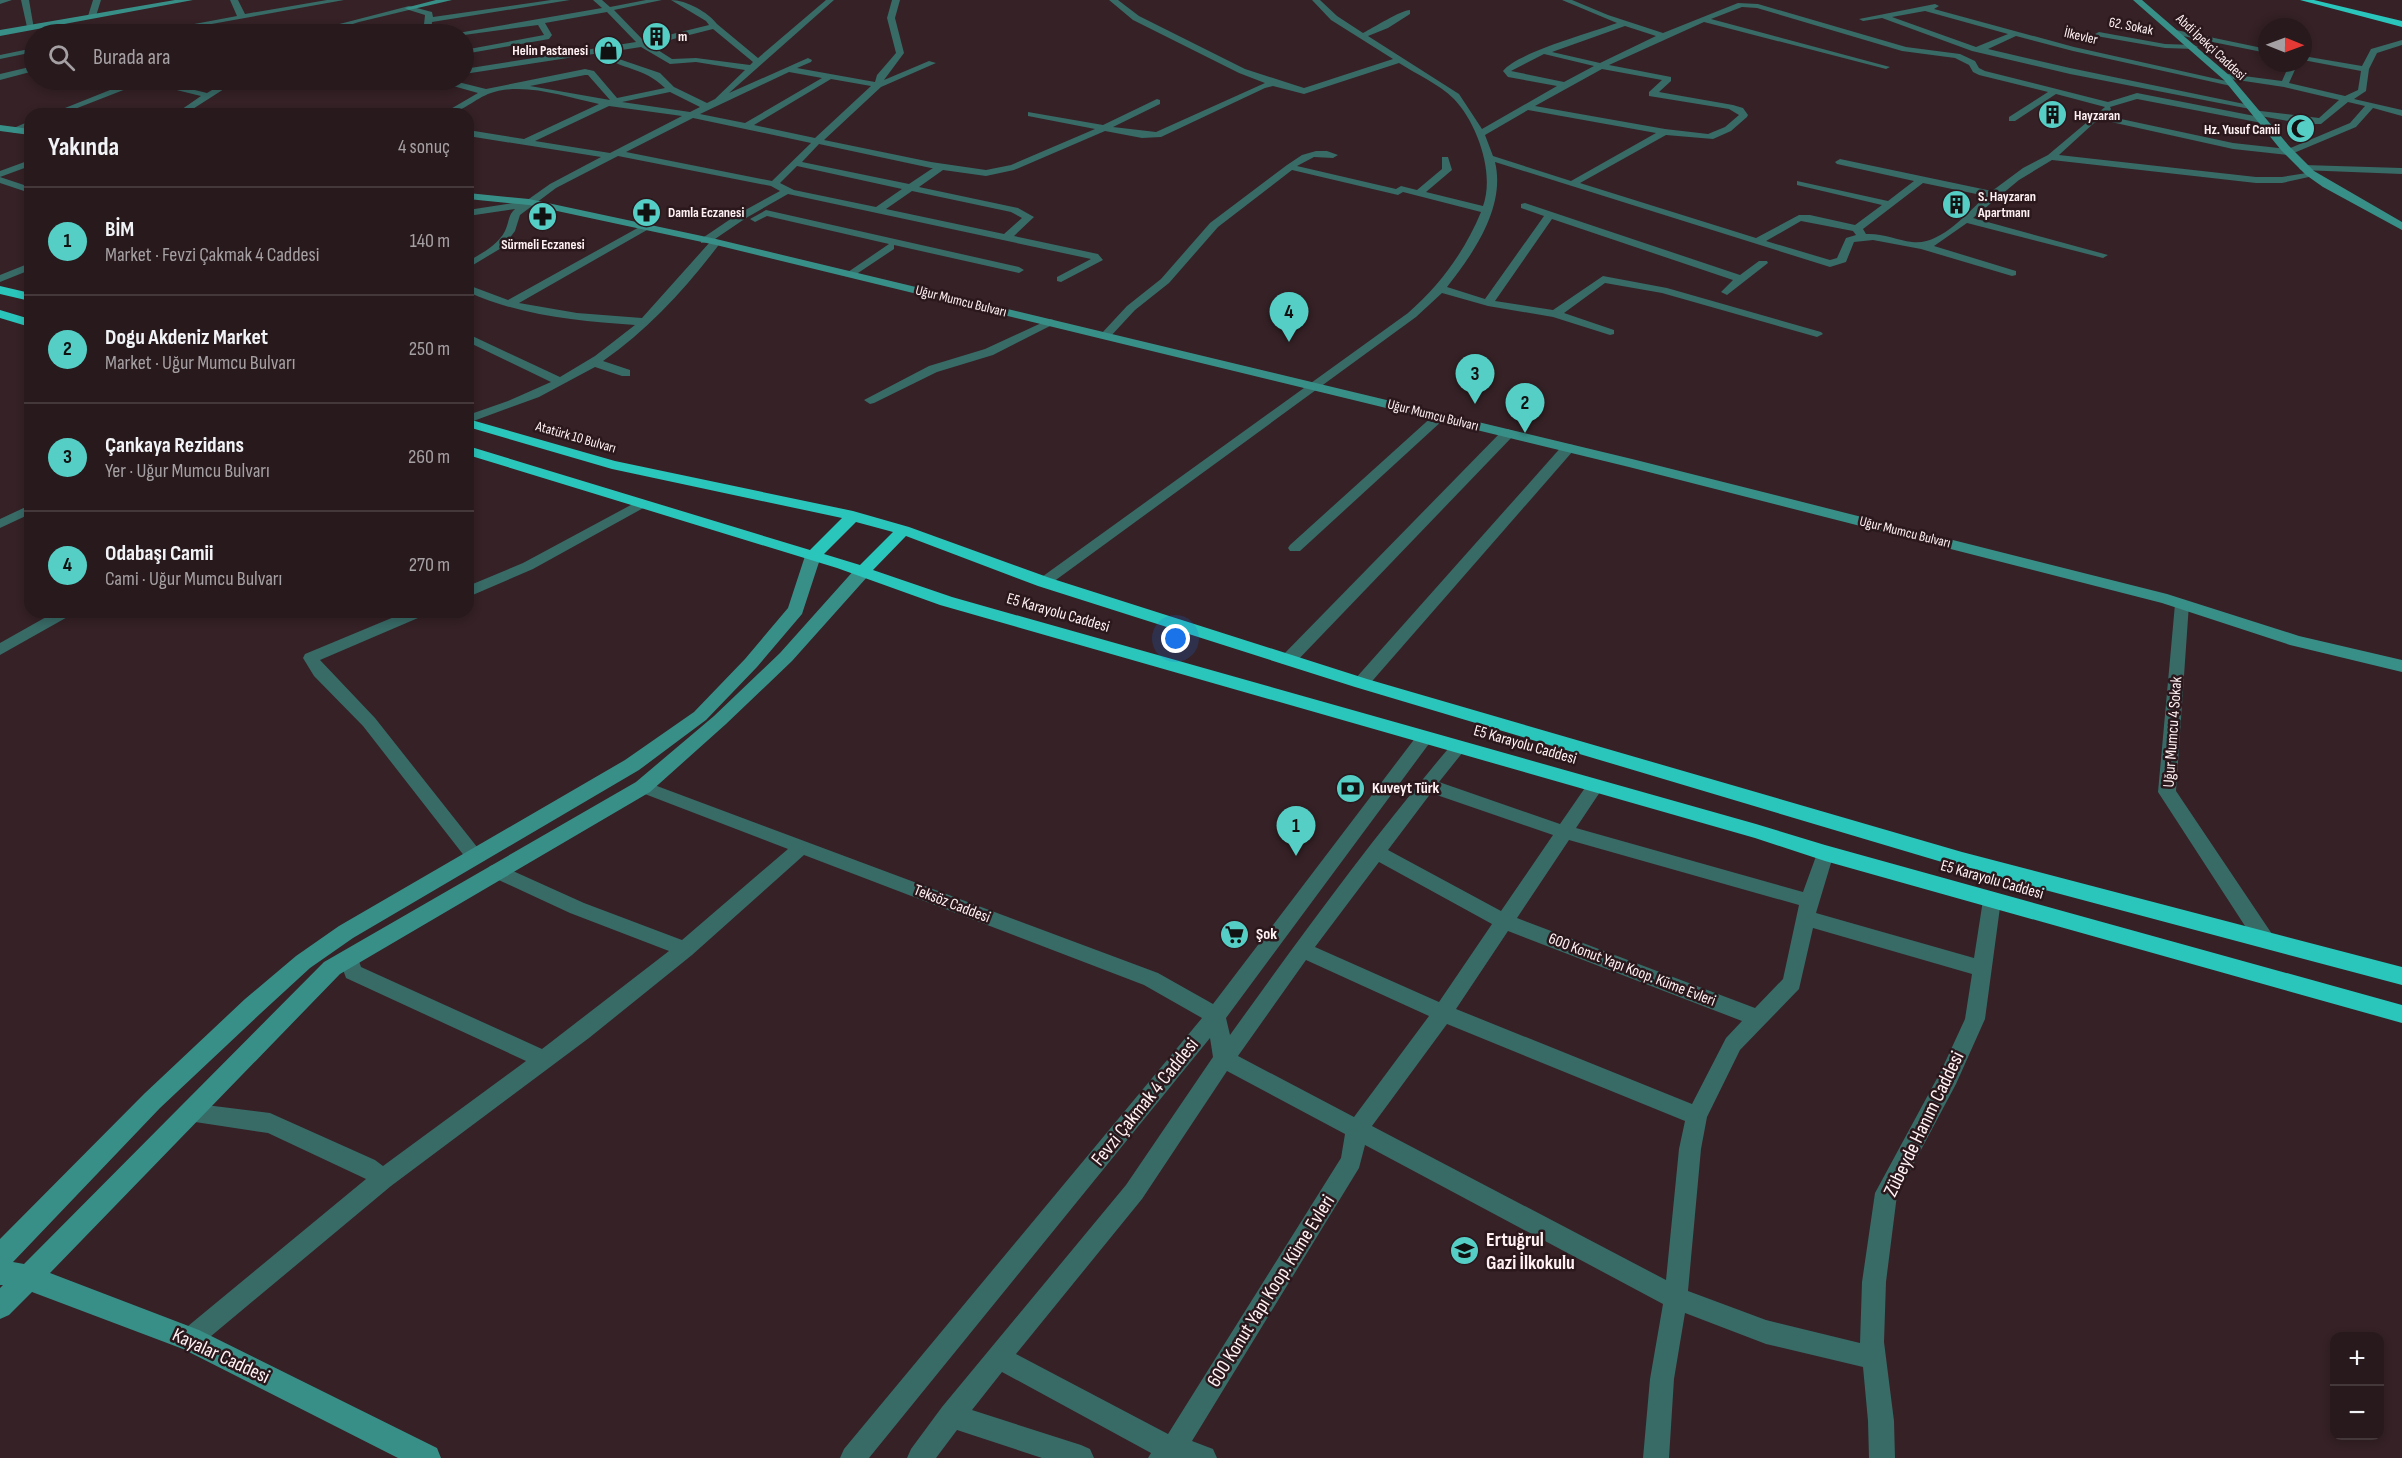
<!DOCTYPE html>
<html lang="tr">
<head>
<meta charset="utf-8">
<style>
  :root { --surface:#28191c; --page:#302225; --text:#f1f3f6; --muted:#a5a0a3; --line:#44383b; --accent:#55cec5 }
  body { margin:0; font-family:"Sofia Sans Condensed",sans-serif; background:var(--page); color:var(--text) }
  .controls { position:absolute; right:18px; bottom:18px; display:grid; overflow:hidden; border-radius:12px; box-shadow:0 3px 9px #0003 }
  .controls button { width:54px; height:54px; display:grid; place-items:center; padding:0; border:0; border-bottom:2px solid var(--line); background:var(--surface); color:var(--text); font:30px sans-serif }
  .compass { position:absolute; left:2258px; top:18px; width:54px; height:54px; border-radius:50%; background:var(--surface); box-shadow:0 3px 9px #0003; rotate:91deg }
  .you { position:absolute; left:1176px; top:639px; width:21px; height:21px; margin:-15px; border:4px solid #fff; border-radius:50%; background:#1a73e8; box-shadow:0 0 0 9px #1a73e833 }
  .badge { display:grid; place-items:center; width:39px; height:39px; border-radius:50%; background:var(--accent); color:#111; font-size:20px; font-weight:700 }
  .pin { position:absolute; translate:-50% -50px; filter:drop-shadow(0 2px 3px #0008) }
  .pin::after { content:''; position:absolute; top:32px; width:21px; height:18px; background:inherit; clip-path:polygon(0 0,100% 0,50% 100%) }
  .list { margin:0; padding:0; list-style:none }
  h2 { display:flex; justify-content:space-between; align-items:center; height:78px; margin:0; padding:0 24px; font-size:26px }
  h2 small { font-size:20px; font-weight:400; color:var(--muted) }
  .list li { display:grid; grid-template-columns:39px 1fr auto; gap:18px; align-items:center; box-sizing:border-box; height:108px; padding:0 24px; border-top:2px solid var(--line) }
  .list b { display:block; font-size:22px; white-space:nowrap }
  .list p { margin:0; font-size:20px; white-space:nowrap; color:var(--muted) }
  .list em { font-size:20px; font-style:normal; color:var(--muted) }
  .icon { flex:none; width:33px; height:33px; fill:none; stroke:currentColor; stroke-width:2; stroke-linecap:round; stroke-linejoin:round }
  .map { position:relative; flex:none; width:2402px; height:1458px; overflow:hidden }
  .search { position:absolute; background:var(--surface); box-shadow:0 3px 9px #0003; left:24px; top:24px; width:450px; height:66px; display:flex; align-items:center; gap:15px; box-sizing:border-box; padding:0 21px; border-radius:33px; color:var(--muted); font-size:22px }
  .panel { position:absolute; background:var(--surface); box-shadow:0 3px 9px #0003; left:24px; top:108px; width:450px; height:510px; border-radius:18px }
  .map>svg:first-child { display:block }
</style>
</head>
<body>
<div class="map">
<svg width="2402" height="1458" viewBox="0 0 2402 1458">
  <rect width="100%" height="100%" fill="#352126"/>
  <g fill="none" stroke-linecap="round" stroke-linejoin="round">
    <g fill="#386a66" fill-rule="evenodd">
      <polygon points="0,0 12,0 0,4"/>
      <polygon points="21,0 29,0 34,29 27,27"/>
      <polygon points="93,0 101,0 96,16 92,18 88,16"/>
      <polygon points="230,0 238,0 245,14 327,0 344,0 156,34 141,34 237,16"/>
      <polygon points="551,0 570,0 432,22 431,34 423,34 425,15 409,10 359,22 321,34 311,34 317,31 298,34 284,34 324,25 328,27 409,6 432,12 433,17"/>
      <path d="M593,0H602L610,7L646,0H662L614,10L644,41L709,25L706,21L671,0C686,0 708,12 717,24L758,58L826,0H834L729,93L808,58L812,60L811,62L797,68L875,82L877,75L896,53L887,18L892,0H900L895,18L904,53L884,80L929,61L936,63L881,87L824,140L931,162L986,170L1011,165L1095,129L1028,116V112L1103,125L1157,99L1160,100V104L1113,127L1156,132L1265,83L1239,73L1133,20L1109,0H1118L1139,16L1245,69L1304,88L1393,59L1331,20L1312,0H1320L1337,16L1363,33C1373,28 1401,10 1410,10V14L1388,28L1368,36L1459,94L1482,129L1557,86L1508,77L1503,71C1516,53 1593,32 1617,23L1562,0H1572L1608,15L1663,33L1738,3L1758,4L1906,47L1960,54L1975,61L1979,68L1985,71L2108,102L2137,93L2265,118L2266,120L2262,123L2137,99L2110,107L2111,109L2107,116L2233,143L2288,149L2350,123L2365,106L2348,102L2321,124H2305L2255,115L2251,112L2252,110L2319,118L2339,100L2284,87L2224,78L2221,77V73L2282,81L2290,63H2298L2289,83L2345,96L2358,90L2361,71L2303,60V56L2362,66L2371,49L2402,40V45L2377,53L2369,69L2366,91L2354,99L2402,110V116L2373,108L2356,127L2289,155L2233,149L2102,120L2094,123L2059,155L2256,177H2282L2313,172L2318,175L2282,183H2256L2052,160L2019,180L1973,218L2108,255L2103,258L1967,223L1934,246L2016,271V275L2012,276L1921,249L1873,240L1854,242L1846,262L1830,267L1495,162C1506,207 1473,254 1447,287L1485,299L1544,216L1521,208V204L1525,203L1740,275L1759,261H1767L1768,263L1727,295L1721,292L1733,280L1552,219L1495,301L1553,310L1603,276L1667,288L1821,332L1823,334L1817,337L1662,293L1605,283L1564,313L1614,330V334L1610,335L1553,317L1488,306L1442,293L1416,317L1049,585H1039L1037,582L1039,579L1408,313C1440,285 1465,251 1481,212L1403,192L1398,195L1292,170L1218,227L1169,283L1135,310L1109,338H1101V334L1127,306L1161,279L1210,223L1287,165L1302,155L1316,151H1327L1338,155L1333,158L1314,157L1297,166L1396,189L1401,186L1417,190L1442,169V157H1448L1452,170L1426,192L1483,206C1495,173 1477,123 1454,99C1439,84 1416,74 1399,63L1304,94L1273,86L1265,88L1161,137L1142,138L1105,131L1014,170L986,176L943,170L919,187L1018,208L1034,217L1014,236L1098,254L1103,260L1061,282L1057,281V277L1091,259L788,194L746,218L715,239L721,242C687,287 649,329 603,361L630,370V376H622L595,367L539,397L468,423V415L508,401L551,382L468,342V334L560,377L595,356L635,325C578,321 521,316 468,292V285L508,300L643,225L647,226V230L519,303L577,313L642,318L710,242L701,243V239L738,214L780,191L771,186L618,156L556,188L520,215L515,231L503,247L468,268V261C481,254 498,245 505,231C509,223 508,215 515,209L468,216V210L526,201L550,184L601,157L468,136V130L524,139L599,104C565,97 522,81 488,94C472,101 460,114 442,114L478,93L439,82L438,80H450L486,89L585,69L594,71L617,98L665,88C643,66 621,71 600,53L464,74V69L636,42L607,12L545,23L552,35L549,39L464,54V50L544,35L538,25L464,35L452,34L602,8ZM1742,7L1757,8L1902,51L1955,58L1969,65L1973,72L1979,75L2048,92L2009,117V121H2015L2056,94L2105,107L2048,155L2023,168L1992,191L1840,159L1835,162L1837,164L1914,181L1888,201L1797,181V185L1882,205L1855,225L1810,215H1799L1756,238L1580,183L1666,135L1713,139L1731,131L1747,117L1748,115L1743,108L1733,105L1659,92L1671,81V77L1609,65L1704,22L1886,69L1890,67L1711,19ZM1625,26L1656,36L1600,63L1552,52ZM713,29L753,62L750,65L696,58L672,59L650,45ZM641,47L670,64L696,62L745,70L715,99L707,103L674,87L660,73L616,58L609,52ZM1544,54L1594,66L1564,82L1511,71ZM1602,69L1662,80L1649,92V96L1729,109L1739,115L1725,127L1708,134L1665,129L1535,106ZM789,72L822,78L745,123L700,114ZM585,75H588L610,100L530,86ZM831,79L871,86L815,138L754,125ZM670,92L700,107L690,112L622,102ZM609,106L682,116L610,153L535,141ZM1528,110L1656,133L1571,181L1493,156L1485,135ZM693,118L811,143L772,181L626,152ZM819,144L931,168H933L909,184L802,162ZM797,166L902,189L876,207L794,190L780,183ZM1923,183L1986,196C1967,213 1940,246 1912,242C1897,240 1882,233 1866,234L1863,229ZM912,191L1011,212L1022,218L1004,234L886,209ZM1801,221L1853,231L1856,235L1846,238L1837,258L1830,260L1766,241Z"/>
      <path d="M1935,4L1939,6L1934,9L2074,47L2235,83L2231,86L2073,51L2016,36L1988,49L2070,68L2254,106L2250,109L2070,74L1972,51L1882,18L1863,21L1859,19ZM1925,11L2008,34L1976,47L1892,17Z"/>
      <polygon points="2176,30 2267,49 2267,53 2173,34 2172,32"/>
      <polygon points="2099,32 2165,44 2194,45 2198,47 2194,49 2165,48 2096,36 2095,34"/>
      <polygon points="34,48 34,52 0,59 0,55"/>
      <polygon points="34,66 34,71 0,80 0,74"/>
      <polygon points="135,80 154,80 207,93 229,80 238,80 185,114 175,114 201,96 144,82 62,114 50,114"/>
      <polygon points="30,121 30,127 14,133 9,130"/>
      <polygon points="30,160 30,166 0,177 0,171"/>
      <polygon points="2304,165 2402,168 2402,174 2301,170 2299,168"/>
      <polygon points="0,177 30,187 30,193 0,183"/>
      <polygon points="766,210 1019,267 1024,270 1019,273 894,245 894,249 852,277 847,274 848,272 889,244 767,216 755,222 750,219"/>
      <polygon points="30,263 30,270 0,282 0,275"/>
      <polygon points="1050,319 1054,320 1054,324 993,355 937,372 874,403 870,404 864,400 929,366 985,349"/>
      <polygon points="1439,413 1445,417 1443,420 1300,551 1290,551 1288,548 1290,545 1435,414"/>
      <polygon points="1508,429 1514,433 1513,436 1294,664 1282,664 1280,660 1282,656 1503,430"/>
      <polygon points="1568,444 1573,445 1575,448 1573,451 1367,687 1355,687 1353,683 1355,679 1563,445"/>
      <polygon points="642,499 649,503 647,506 533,569 468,597 468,586 523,563"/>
      <polygon points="30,505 30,514 0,528 0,519"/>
      <polygon points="2182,599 2189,604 2176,791 2272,934 2275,940 2272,946 2265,948 2258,946 2158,792 2175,604"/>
      <polygon points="55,612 74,612 71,615 0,655 0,643"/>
      <polygon points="406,612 428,612 425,615 320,660 375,718 481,852 484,857 481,862 475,864 469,862 363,726 314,676 303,658 305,654"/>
      <path d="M1425,731L1431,733L1433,737L1431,741L1226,1018L1230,1035C1301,936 1374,836 1453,743H1465L1467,747L1439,782L1560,824L1589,782L1595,780L1601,782L1604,786L1576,828L1803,892L1819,848L1825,846L1831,848L1834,853L1816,913L1974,958L1983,900L1985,895L1992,893L1999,895L2001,900L1985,1019L1956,1084L1897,1195L1886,1282L1884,1342L1894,1421L1895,1458H1869L1868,1421L1863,1367L1766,1344L1685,1313L1674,1379L1669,1458H1643L1650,1379L1663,1304L1365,1145L1359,1168L1192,1441L1213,1449L1217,1458H1148L1151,1453L1002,1372L972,1410L1081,1445L1090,1449L1094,1458H1042L957,1430L936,1458H907L911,1449L942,1407L1126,1185L1213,1057L1210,1038L869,1458H840L844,1449L1202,1018L1144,985L804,855L692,955L589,1038L391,1186L198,1347L190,1351L182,1347L178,1339L182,1331L366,1179L268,1133L182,1120L179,1113L182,1106L190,1103L270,1113L375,1160L383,1166L526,1061L346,978L339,958L342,952L349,950L356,952L361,967L542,1049L669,951L570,913L490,876L487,871L490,866L496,864L502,866L584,903L682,940L788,849L637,791L634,787L637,783L643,781L649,783L1158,973L1213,1004L1419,733ZM1431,793L1553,835L1501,911L1388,850ZM1569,840L1799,905L1783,979L1755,1008L1517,918ZM1379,862L1492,924L1439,1002L1315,947ZM1813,928L1972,974L1965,1019L1941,1071L1875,1193L1862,1282L1860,1343L1766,1320L1688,1291L1701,1149L1707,1117L1740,1050L1799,989ZM1508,931L1742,1021L1726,1038L1692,1104L1456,1009ZM1306,960L1429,1016L1354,1117L1238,1056ZM1447,1024L1685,1121L1679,1149L1666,1280L1372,1126ZM1227,1071L1345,1134L1341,1158L1168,1434L1016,1354L1142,1199Z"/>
    </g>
    <g fill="#388f88" fill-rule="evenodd">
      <polygon points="175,0 193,0 0,36 0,30"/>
      <polygon points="436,0 452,0 409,10 405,8"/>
      <polygon points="2133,0 2142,0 2230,76 2289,146 2314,171 2402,222 2402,230 2323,187 2306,175 2281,150 2224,80"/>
      <polygon points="0,125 30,129 30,135 0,131"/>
      <polygon points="468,193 529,199 716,239 1632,459 2167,594 2299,636 2402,660 2402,672 2290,645 2162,603 1629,467 716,245 529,205 468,199"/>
      <polygon points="813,551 821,556 802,614 757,667 706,720 639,770 353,938 310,968 261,1013 160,1108 13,1262 24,1264 324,962 636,782 714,716 780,653 856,568 868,568 870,572 868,576 792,661 726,724 650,792 340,974 50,1273 199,1330 437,1448 441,1458 398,1458 183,1349 32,1292 9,1315 0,1319 0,1288 3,1285 0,1285 0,1239 144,1094 245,999 296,956 339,926 625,760 694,712 745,659 788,608 805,556"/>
    </g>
    <g fill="#2ac5bb" fill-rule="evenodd">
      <polygon points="2300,0 2314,0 2402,21 2402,27"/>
      <polygon points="0,286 30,293 30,301 0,294"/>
      <polygon points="0,310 30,319 30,327 0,318"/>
      <path d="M468,419L615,461L853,511L909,527L1050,578L1367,679L1962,852L2402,967V985L1962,868L1355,687L1038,586L906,536L873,570L952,597L1756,824L1825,845L2402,1005V1023L1825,861L1755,838L940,605L837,568L468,455V446L810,550L842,518L612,469L468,427ZM856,522L893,532L860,565L824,554Z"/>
    </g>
  </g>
  <defs>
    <symbol id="building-disc" viewBox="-11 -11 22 22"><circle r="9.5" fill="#55cec5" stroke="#2b181d"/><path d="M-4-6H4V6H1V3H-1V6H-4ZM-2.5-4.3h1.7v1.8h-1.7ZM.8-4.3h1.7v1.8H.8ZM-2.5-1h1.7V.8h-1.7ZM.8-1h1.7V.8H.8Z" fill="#111"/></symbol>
    <symbol id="shop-disc" viewBox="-11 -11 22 22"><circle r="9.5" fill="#55cec5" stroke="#2b181d"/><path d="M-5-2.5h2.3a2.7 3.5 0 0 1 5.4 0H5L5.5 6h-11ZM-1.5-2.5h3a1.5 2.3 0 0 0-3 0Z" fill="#111"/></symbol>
    <symbol id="mosque-disc" viewBox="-11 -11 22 22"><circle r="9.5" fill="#55cec5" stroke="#2b181d"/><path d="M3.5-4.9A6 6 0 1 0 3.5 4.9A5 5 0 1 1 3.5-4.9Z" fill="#111"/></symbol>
    <symbol id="pharmacy-disc" viewBox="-11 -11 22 22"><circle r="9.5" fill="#55cec5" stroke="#2b181d"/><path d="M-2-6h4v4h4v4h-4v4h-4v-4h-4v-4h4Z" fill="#111"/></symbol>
    <symbol id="bank-disc" viewBox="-11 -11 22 22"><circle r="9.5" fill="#55cec5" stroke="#2b181d"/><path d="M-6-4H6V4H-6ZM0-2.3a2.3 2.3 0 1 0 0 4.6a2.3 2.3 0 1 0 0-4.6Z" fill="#111"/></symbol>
    <symbol id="supermarket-disc" viewBox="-11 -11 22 22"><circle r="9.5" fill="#55cec5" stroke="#2b181d"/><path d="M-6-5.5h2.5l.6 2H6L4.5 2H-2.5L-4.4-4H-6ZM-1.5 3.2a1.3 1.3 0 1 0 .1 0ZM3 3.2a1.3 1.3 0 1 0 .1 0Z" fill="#111"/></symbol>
    <symbol id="school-disc" viewBox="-11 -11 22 22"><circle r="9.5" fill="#55cec5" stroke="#2b181d"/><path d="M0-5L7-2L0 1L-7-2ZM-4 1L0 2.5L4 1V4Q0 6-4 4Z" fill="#111"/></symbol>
  </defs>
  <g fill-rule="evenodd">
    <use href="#building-disc" x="640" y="20" width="33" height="33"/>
    <use href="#shop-disc" x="592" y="34" width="33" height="33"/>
    <use href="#building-disc" x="2036" y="98" width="33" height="33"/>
    <use href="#mosque-disc" x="2284" y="112" width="33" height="33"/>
    <use href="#building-disc" x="1940" y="188" width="33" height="33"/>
    <use href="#pharmacy-disc" x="630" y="196" width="33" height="33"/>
    <use href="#pharmacy-disc" x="526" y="200" width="33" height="33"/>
    <use href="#bank-disc" x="1334" y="772" width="33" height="33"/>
    <use href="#supermarket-disc" x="1218" y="918" width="33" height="33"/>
    <use href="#school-disc" x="1448" y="1234" width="33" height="33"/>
  </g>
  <g text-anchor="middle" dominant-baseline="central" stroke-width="5" stroke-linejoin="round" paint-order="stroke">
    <g font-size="14" fill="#fff1f3" stroke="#2b181d">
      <text transform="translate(2131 26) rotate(11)">62. Sokak</text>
      <text transform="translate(2081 36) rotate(13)">İlkevler</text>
      <text transform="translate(2211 47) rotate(43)">Abdi İpekçi Caddesi</text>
      <text transform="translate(961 301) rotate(14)">Uğur Mumcu Bulvarı</text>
      <text transform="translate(1433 415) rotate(14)">Uğur Mumcu Bulvarı</text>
      <text transform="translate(576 437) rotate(16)">Atatürk 10 Bulvarı</text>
      <text transform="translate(1905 532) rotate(14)">Uğur Mumcu Bulvarı</text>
    </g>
    <g font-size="14" font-weight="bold" fill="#fff1f3" stroke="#2b181d" text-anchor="start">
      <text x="678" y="36">m</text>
      <text x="588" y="50" text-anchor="end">Helin Pastanesi</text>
      <text x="2074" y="115">Hayzaran</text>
      <text x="2280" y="129" text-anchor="end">Hz. Yusuf Camii</text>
      <text x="1978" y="196">S. Hayzaran<tspan x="1978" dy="16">Apartmanı</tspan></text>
      <text x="668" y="212">Damla Eczanesi</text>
      <text x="543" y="244" text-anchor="middle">Sürmeli Eczanesi</text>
    </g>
    <g font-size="16" fill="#fff1f3" stroke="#2b181d">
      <text transform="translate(1058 613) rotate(16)">E5 Karayolu Caddesi</text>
      <text transform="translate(2173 732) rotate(-86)">Uğur Mumcu 4 Sokak</text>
      <text transform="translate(1525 745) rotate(16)">E5 Karayolu Caddesi</text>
      <text transform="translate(1992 880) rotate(16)">E5 Karayolu Caddesi</text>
      <text transform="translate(952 904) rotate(21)">Teksöz Caddesi</text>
      <text transform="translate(1632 970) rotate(21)">600 Konut Yapı Koop. Küme Evleri</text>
    </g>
    <g font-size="16" font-weight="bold" fill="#fff1f3" stroke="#2b181d" text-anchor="start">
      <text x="1372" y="788">Kuveyt Türk</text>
      <text x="1256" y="934">Şok</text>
    </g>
    <g font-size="20" fill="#fff1f3" stroke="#2b181d">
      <text transform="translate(1145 1102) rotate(-51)">Fevzi Çakmak 4 Caddesi</text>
      <text transform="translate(1924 1124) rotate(-64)">Zübeyde Hanım Caddesi</text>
      <text transform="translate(1271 1291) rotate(-58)">600 Konut Yapı Koop. Küme Evleri</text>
      <text transform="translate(221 1356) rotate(25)">Kayalar Caddesi</text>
    </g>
    <g font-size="20" font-weight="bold" fill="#fff1f3" stroke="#2b181d" text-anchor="start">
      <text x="1486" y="1240">Ertuğrul<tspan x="1486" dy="23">Gazi İlkokulu</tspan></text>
    </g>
  </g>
</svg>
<div class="controls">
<button>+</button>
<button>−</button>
</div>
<svg class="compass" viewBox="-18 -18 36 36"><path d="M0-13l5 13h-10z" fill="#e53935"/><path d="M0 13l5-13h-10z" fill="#a5a0a3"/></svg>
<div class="you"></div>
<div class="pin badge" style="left:1296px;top:856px">1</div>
<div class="pin badge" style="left:1525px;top:433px">2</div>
<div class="pin badge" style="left:1475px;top:404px">3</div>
<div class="pin badge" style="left:1289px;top:342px">4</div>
<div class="search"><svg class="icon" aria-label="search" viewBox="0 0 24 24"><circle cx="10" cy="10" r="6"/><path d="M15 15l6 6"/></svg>Burada ara</div>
<section class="panel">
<h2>Yakında<small>4 sonuç</small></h2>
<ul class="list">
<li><span class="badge">1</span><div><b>BİM</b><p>Market · Fevzi Çakmak 4 Caddesi</p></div><em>140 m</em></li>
<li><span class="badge">2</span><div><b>Dogu Akdeniz Market</b><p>Market · Uğur Mumcu Bulvarı</p></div><em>250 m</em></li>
<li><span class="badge">3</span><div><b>Çankaya Rezidans</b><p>Yer · Uğur Mumcu Bulvarı</p></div><em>260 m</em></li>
<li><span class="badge">4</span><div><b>Odabaşı Camii</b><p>Cami · Uğur Mumcu Bulvarı</p></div><em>270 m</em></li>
</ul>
</section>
</div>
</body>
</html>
